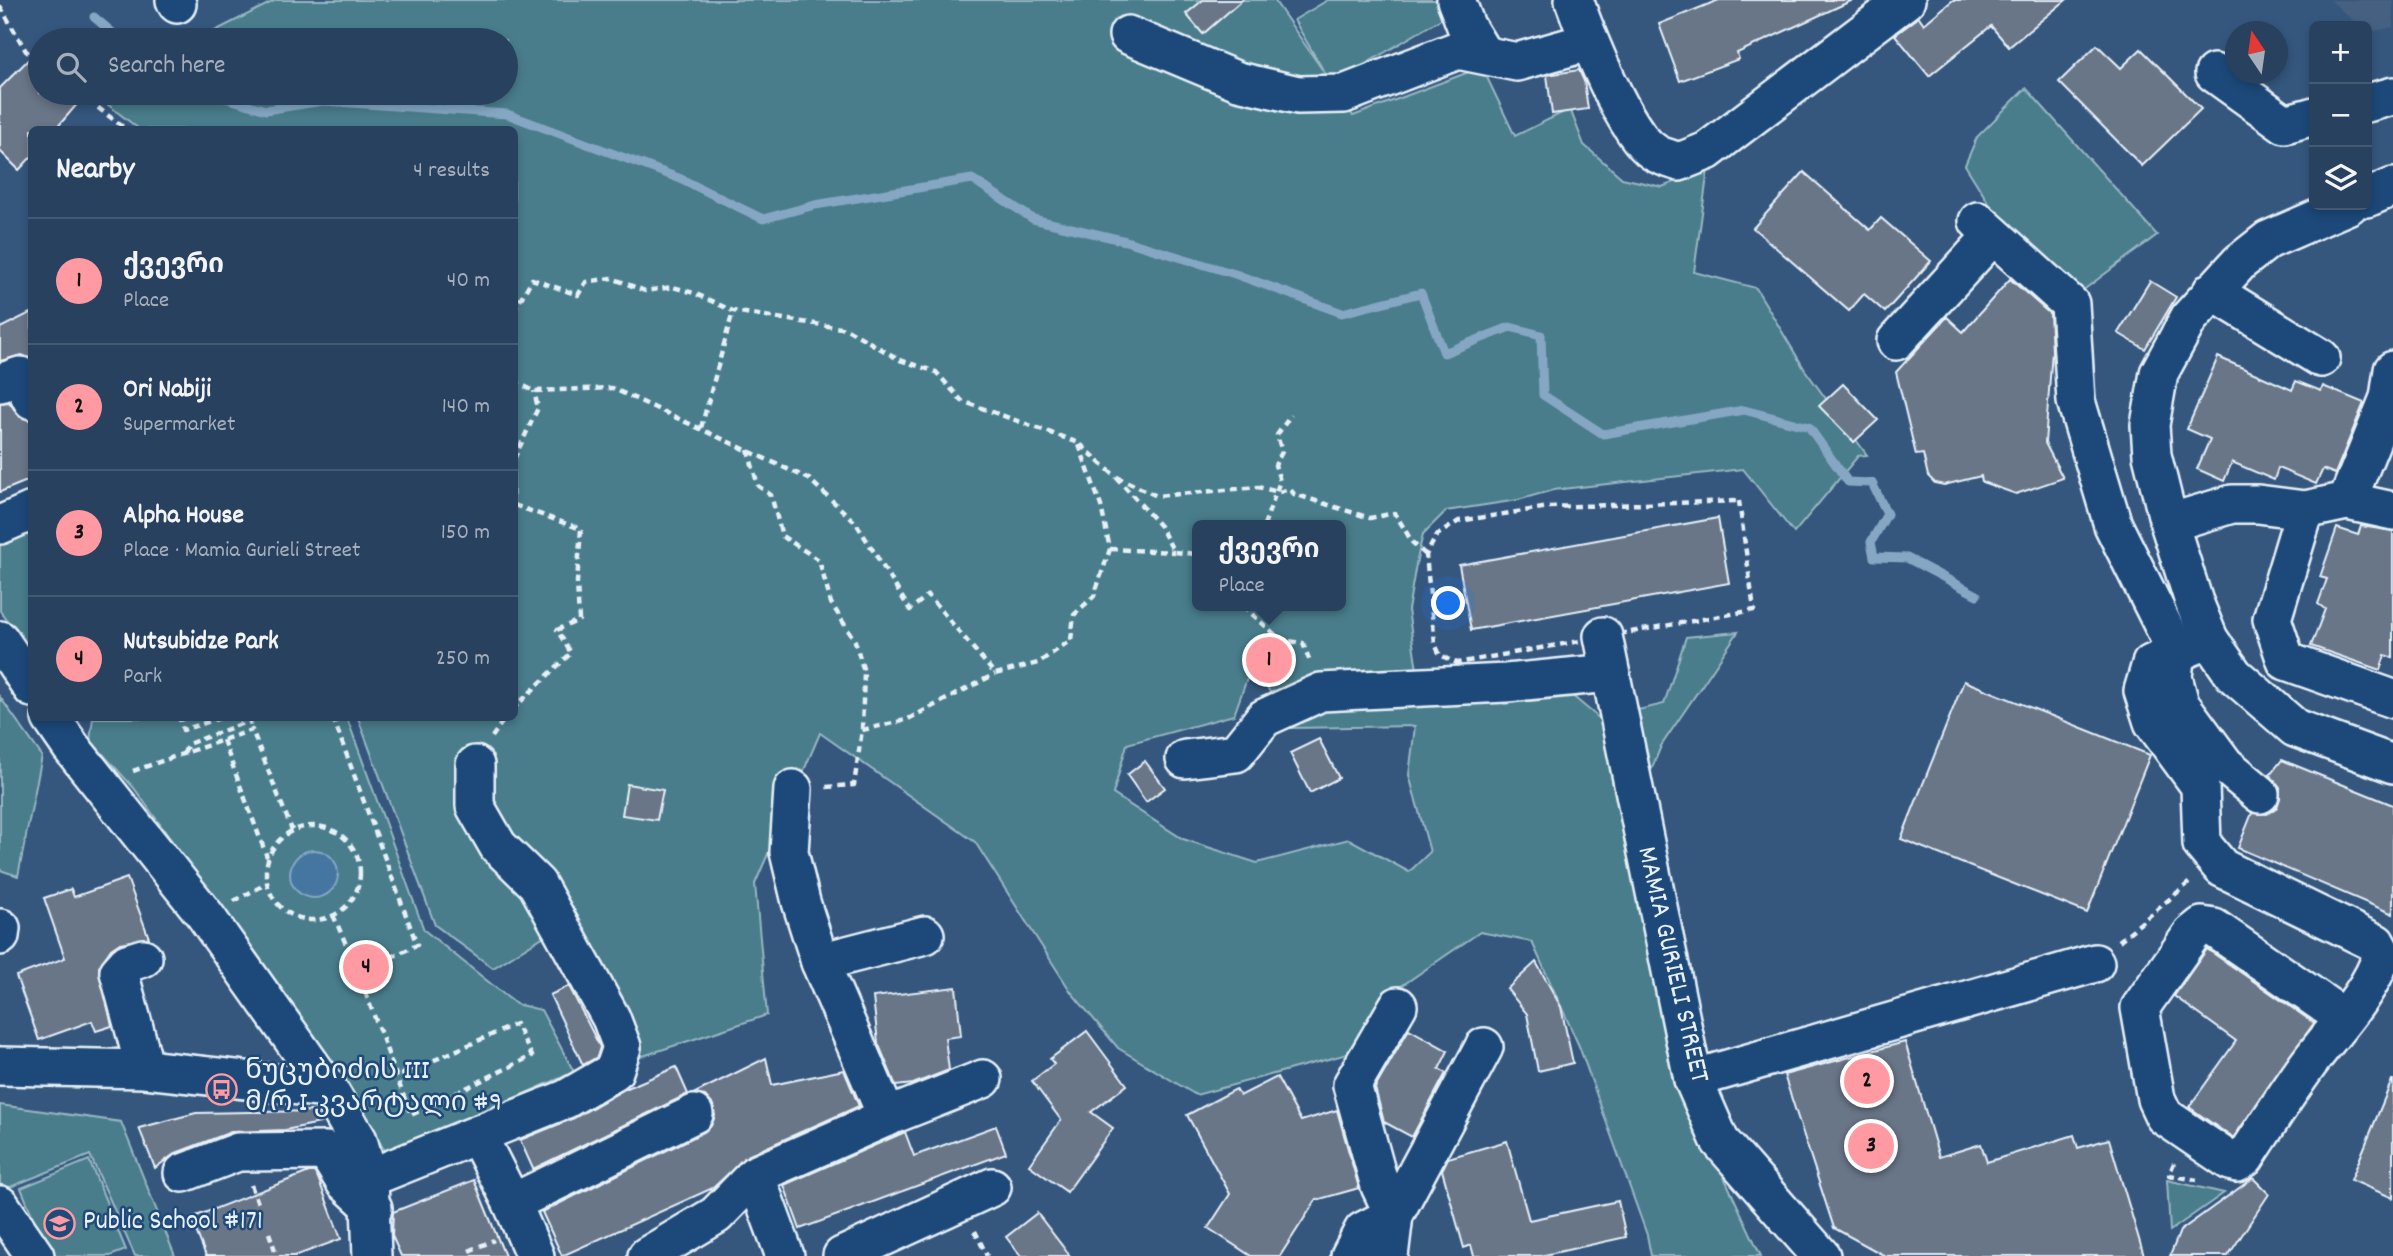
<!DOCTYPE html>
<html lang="en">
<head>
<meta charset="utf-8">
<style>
  :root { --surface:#28415e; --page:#304864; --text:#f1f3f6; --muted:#a5afbc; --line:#445a73; --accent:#ff9aa2 }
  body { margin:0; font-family:Dekko,"Noto Sans Georgian",sans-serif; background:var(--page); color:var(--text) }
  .controls { position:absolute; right:21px; top:21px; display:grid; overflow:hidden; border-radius:10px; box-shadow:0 4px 10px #0003 }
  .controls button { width:63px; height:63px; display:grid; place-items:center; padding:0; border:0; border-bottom:2px solid var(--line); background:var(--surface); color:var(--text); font:35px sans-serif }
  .compass { position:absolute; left:2225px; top:21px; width:63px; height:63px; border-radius:50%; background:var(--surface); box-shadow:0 4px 10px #0003; rotate:347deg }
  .you { position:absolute; left:1449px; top:604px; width:24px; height:24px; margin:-18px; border:5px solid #fff; border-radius:50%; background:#1a73e8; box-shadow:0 0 0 10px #1a73e833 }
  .badge { display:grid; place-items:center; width:46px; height:46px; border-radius:50%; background:var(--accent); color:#111; font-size:23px; font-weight:700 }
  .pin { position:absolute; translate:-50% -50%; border:4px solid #fff; box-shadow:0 2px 7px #0006 }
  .popup { position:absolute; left:1192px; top:520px; width:154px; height:91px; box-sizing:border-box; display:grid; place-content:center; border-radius:10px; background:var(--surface); filter:drop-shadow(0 2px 5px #0005); font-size:23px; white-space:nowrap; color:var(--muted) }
  .popup b { font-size:26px; color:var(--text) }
  .popup::after { content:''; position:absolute; left:50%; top:100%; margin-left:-14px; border:14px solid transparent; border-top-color:var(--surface) }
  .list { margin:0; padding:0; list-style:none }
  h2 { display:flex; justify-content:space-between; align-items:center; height:91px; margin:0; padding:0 28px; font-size:30px }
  h2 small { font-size:23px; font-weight:400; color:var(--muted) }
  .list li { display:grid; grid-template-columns:46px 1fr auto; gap:21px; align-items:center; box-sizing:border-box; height:126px; padding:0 28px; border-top:2px solid var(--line) }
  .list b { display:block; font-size:26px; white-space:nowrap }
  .list p { margin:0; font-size:23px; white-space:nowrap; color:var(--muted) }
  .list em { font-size:23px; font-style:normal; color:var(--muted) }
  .icon { flex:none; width:38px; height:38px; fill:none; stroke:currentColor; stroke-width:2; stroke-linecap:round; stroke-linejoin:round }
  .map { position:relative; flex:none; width:2393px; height:1256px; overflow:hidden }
  .search { position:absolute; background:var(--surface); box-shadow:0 4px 10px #0003; left:28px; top:28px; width:490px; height:77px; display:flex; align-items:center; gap:18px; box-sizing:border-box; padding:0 24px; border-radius:38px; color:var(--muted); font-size:26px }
  .panel { position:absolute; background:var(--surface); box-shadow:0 4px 10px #0003; left:28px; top:126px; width:490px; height:595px; border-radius:10px }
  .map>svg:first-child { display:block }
</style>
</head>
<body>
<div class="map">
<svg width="2393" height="1256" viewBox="0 0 2393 1256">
  <rect width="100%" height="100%" fill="#35577e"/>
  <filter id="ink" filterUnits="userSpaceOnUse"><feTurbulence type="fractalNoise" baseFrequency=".0143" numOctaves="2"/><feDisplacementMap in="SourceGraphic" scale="14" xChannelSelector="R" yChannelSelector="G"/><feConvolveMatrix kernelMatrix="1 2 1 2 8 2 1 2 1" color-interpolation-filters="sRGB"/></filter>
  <g filter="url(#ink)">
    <polygon fill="#456081" points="2330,0 2393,0 2393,27 2367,33 2367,26 2359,26"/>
    <g fill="#487d8b" stroke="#98b7c2" stroke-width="2" fill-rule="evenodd">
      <path d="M276,0H1274L1326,75L1294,20L1328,0H1443L1451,13L1332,84L1353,116L1482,67L1515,136L1570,109L1584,145L1622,178L1662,187L1708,169L1694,272L1756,288L1805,370L1867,455L1858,456L1794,533L1743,469L1553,490L1518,500L1446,511L1423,534L1416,564L1408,610L1417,670L1505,704L1569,693L1600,719L1664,704L1686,637L1738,632L1661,746L1646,783L1704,1134L1761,1256H1651L1647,1235L1579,1046L1532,942L1480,932L1400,987L1351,1053L1196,1095L1118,1048L1071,992L975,842L820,733L755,884L767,1015L637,1058L573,918L493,968L435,925L358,718H514V130L139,129L93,93H506V40H197ZM1197,525H1341V606H1197ZM1253,662L1290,728L1415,726L1409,775L1430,852L1409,872L1349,839L1257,863L1183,839L1113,794L1127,744L1234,715Z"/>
      <polygon points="2026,88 2157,235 2074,297 2003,226 1965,165 1977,137"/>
      <polygon points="31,529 31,651 0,611 0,542"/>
      <polygon points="0,697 42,756 18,876 0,870"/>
      <polygon points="93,718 347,718 424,930 516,1004 541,1010 574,1072 387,1154 325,1055 134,788 90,740"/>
      <polygon points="0,1105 121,1122 175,1256 135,1256 90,1155 0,1191"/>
      <polygon points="89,1160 126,1250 110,1256 49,1256 21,1188"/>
      <polygon points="2167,1180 2224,1193 2170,1231"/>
    </g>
    <circle fill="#4476a1" stroke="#86a7c4" stroke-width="2" cx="314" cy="874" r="24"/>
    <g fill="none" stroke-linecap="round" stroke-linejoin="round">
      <g stroke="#86a7c4" stroke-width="9">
        <polyline points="94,17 121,40"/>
        <polyline points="208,93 266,110 323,101 507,114 681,179 763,219 815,205 972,179 1033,219 1126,241 1235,274 1342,313 1421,293 1444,353 1510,327 1541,335 1543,395 1603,434 1744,410 1809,427 1848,482 1872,483 1887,514 1871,542 1874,557 1907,558 1977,595"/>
      </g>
    </g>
    <g fill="#697688" stroke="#e8f1f8" stroke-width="2">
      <polygon points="1203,0 1242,0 1203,34 1186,14"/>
      <polygon points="1719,0 1853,0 1737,53 1739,59 1680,81 1659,24"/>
      <polygon points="1953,0 2066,0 2009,47 1991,26 1929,76 1895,35 1919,17 1924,24"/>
      <polygon points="2097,45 2121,68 2141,49 2201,109 2142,166 2059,82"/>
      <polygon points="40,48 40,93 66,93 78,103 55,130 32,130 32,156 19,170 0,151 0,88"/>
      <polygon points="1579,70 1584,81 1588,109 1552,114 1547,75"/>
      <polygon points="1804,172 1870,230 1881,218 1931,261 1885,312 1864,294 1849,311 1753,228"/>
      <polygon points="2010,279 2050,314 2052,351 2045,443 2063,478 2016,494 1982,482 1981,476 1944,485 1935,483 1928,476 1923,454 1916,455 1896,372 1947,317 1963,332"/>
      <polygon points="2150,281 2176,297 2145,349 2118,333"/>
      <polygon points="32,312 32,359 22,355 0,361 0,328"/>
      <polygon points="2218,357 2292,390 2296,381 2321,391 2323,386 2364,403 2335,474 2323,469 2316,484 2278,468 2274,480 2232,462 2224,481 2197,469 2210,439 2187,429"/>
      <polygon points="1843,384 1878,420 1854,442 1819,406"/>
      <polygon points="9,402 20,417 32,421 32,479 0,492 0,403"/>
      <polygon points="1718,518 1729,583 1471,630 1459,565"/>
      <polygon points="2361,526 2393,531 2393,658 2385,655 2380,670 2311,646 2325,609 2318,604 2327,579 2320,577 2337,528 2358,535"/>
      <polygon points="1964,681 2150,755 2087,913 1901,839"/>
      <polygon points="1319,739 1339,778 1310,793 1290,753"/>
      <polygon points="2282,760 2393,805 2393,914 2238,848 2252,813 2267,814 2277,807 2280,798 2280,787 2270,775"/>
      <polygon points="1145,761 1165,788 1146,802 1127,775"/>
      <polygon points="627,784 663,790 657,820 622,815"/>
      <polygon points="127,878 149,938 120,943 111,949 99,967 112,1026 96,1031 92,1021 39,1040 16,976 65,958 44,898 71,889 74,897"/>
      <polygon points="2207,949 2314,1023 2233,1138 2189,1107 2236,1041 2174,996"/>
      <polygon points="1536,962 1561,1007 1573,1063 1538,1071 1527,1014 1507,989"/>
      <polygon points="569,986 600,1047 597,1057 583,1065 550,995"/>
      <polygon points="956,987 961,1036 945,1038 949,1070 913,1084 896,1086 878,1043 873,997"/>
      <polygon points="1409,1029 1448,1051 1439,1069 1446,1073 1412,1137 1384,1122 1375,1088"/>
      <polygon points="1087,1031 1127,1085 1091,1112 1113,1128 1067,1192 1029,1165 1061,1120 1032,1081 1054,1064 1050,1059"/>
      <polygon points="1905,1042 1939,1157 1981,1144 1987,1162 2074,1135 2078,1148 2109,1139 2144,1256 1885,1256 1834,1228 1784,1075"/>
      <polygon points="766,1058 772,1085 844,1070 859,1106 747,1156 713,1188 562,1256 542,1212 704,1132 711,1126 715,1116 713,1105 705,1096 693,1094"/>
      <polygon points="676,1067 688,1094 533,1169 520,1140 574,1118 625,1089"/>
      <polygon points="1277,1077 1301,1121 1337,1110 1359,1188 1316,1200 1280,1256 1251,1256 1208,1228 1230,1194 1187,1115 1236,1089 1240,1096"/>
      <polygon points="2392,1080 2393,1080 2393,1198 2351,1180"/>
      <polygon points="316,1111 320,1123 285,1130 231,1132 176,1153 155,1168 139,1128 196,1113"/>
      <polygon points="996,1126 1006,1153 800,1229 784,1185 905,1132 914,1156"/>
      <polygon points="1507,1141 1529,1220 1618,1201 1626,1237 1540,1256 1474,1256 1471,1245 1464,1248 1442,1170 1448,1158"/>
      <polygon points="309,1172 314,1172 318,1178 341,1239 295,1256 206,1256 191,1218"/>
      <polygon points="2253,1178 2269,1194 2228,1256 2170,1256 2180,1231"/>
      <polygon points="474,1180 505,1256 401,1256 392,1236 393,1212"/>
      <polygon points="1037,1213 1070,1256 1021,1256 1006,1237"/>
    </g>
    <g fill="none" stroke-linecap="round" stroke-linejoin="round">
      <defs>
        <g id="minor">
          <polyline points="175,0 177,4"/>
          <polyline points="1456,0 1466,26 1483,54"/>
          <path d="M1574,0C1586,34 1625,134 1654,152C1661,157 1672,159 1679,162L1707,151L1906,0"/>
          <polyline points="1128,35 1238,81 1298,95 1344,94 1458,50 1517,62 1588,42"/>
          <polyline points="2214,73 2285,124 2314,116"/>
          <polyline points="2367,103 2393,96"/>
          <polyline points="2367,198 2393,187"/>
          <polyline points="2349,205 2268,240 2240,262 2189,318 2159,373 2150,425 2152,455 2169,523 2194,602 2209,639 2234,675 2295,728 2393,764"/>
          <polyline points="1978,221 2070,304 2076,401 2113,525 2176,651 2173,677 2180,704 2225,765 2260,794"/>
          <polyline points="2212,291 2321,358"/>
          <polyline points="1896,341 1993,235"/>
          <polyline points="0,383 20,376 32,400"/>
          <polyline points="2347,501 2393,511"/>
          <polyline points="2305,510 2272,619 2286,661 2393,699"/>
          <polyline points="2169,523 2232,504 2258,504 2305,510 2347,501 2389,398 2393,370"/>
          <polyline points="0,525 32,511"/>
          <polyline points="1603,636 1693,1079 1720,1141 1821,1256"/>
          <path d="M2209,639L2151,664L2143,691L2153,722L2200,786L2202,844L2222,868L2376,943L2382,954C2372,991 2332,1032 2309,1063C2287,1093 2266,1126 2245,1158L2237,1163L2230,1161L2164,1116L2156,1099L2140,1008L2192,934L2202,926L2214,928L2344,1018"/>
          <polyline points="0,640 32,688"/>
          <polyline points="51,718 71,747 205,915 328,1089"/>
          <polyline points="1185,759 1236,753 1264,718 1321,692 1506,683 1610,673"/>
          <polyline points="793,789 789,852 801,902 820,962"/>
          <polyline points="0,936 1,928"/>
          <polyline points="143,958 127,963 119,972 145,1069"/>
          <polyline points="0,1066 145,1069 328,1089 358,1140 369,1178 372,1256"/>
          <polyline points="1693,1079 2095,963"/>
          <polyline points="887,1117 820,962 925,935"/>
          <polyline points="478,1136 512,1203"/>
          <polyline points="183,1173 238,1152 326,1151 345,1182 373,1208"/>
          <polyline points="755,1175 887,1117 983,1079"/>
          <polyline points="369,1178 566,1099 614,1071 622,1047 611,1018 537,884 498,846 475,806 475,765"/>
          <polyline points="0,1205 35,1256"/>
          <polyline points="535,1256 512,1203 694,1114"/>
          <polyline points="647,1256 716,1215 755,1175 785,1256"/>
          <polyline points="842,1256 992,1187"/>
          <polyline points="1350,1256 1363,1231 1394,1215 1380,1186 1352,1085 1398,1006"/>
          <polyline points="1389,1256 1394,1215 1484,1047"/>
        </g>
      </defs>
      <use href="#minor" stroke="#e8f1f8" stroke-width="42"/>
      <g stroke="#e8f1f8" stroke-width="4.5" stroke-dasharray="7 5" stroke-linecap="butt">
        <polyline points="0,6 26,51 40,62"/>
        <polyline points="79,93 127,130"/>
        <polyline points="514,311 532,279 578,295 586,282 612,278 645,291 673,287 694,293 733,311 847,329 900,360 936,372 962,401 1079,443 1115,476 1157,496 1258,487 1279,492 1290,489 1294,494 1370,518 1395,513 1412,542 1426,555"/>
        <polyline points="514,381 534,391 612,388 809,479 856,523 910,610 928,595 995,674 1038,663 1071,640 1074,615 1094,596 1110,549 1101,506 1079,445"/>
        <polyline points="701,428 733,311"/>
        <polyline points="748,450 758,486 771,495 782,536 819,560 831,603 855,641 864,672 862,730 854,785 825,787"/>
        <polyline points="514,459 538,408 534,391"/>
        <polyline points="1116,477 1160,526 1174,552 1197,554"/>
        <polygon points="1739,501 1754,610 1457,663 1440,655 1435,644 1426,555 1437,535 1459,521 1549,507"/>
        <polyline points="514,505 581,529 577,582 579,620 557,630 571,653 514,708"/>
        <polyline points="1264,525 1280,481 1275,465 1282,452 1277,435 1291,415"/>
        <polyline points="1110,549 1174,552"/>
        <polyline points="1243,606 1281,640 1303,643 1310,662"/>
        <polyline points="185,718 180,720 183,730 220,718"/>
        <polyline points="249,718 252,730"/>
        <polyline points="333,718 417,945 360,972"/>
        <polyline points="862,730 906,720 995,674"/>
        <polyline points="492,737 505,718"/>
        <polyline points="223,740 267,857"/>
        <polyline points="184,753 188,744 241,724 240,718"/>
        <polyline points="133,771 252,730 292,830"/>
        <circle cx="313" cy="873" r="47"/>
        <polyline points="234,901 266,884"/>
        <path d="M333,915C363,980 385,1048 411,1115L532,1056L516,1024L396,1077"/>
        <polyline points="2119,941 2190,882"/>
        <polyline points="2174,1163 2169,1175 2197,1180"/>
        <polyline points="251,1185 258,1203"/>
        <polyline points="975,1231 987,1256"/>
        <polyline points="269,1233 277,1256"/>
        <polyline points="469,1251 494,1240"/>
      </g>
      <use href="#minor" stroke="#1f4a7a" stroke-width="37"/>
    </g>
  </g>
  <defs>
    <symbol id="bus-ring" viewBox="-11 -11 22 22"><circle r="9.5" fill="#1f4a7a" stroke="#ff9aa2" stroke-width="1.5"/><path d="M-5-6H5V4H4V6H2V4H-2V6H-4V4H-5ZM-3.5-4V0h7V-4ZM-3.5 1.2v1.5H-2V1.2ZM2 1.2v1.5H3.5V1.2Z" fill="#ff9aa2"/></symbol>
    <symbol id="school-ring" viewBox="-11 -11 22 22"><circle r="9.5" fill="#1f4a7a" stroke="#ff9aa2" stroke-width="1.5"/><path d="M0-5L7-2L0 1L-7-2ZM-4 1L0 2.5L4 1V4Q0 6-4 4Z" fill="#ff9aa2"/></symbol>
  </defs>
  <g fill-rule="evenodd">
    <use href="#bus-ring" x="204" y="1072" width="35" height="35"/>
    <use href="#school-ring" x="42" y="1206" width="35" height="35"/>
  </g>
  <g text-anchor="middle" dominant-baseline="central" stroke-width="5" stroke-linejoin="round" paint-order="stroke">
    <g font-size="28" fill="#e8f1f8" stroke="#1f4a7a">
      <text transform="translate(1671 965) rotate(77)">MAMIA GURIELI STREET</text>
    </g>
    <g font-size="28" fill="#e8f1f8" stroke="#1f4a7a" text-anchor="start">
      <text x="245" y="1073">ნუცუბიძის III<tspan x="245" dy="32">მ/რ I კვარტალი #9</tspan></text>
      <text x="83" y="1223">Public School #171</text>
    </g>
  </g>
</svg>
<div class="controls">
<button>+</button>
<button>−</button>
<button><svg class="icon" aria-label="layers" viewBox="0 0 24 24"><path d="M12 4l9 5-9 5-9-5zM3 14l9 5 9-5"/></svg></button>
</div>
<svg class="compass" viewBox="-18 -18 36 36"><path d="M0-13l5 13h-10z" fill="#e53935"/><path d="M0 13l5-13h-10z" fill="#a5afbc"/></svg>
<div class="you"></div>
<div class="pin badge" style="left:1269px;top:660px">1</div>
<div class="popup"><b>ქვევრი</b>Place</div>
<div class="pin badge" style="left:1867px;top:1081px">2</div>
<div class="pin badge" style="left:1871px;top:1146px">3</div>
<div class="pin badge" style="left:366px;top:967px">4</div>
<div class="search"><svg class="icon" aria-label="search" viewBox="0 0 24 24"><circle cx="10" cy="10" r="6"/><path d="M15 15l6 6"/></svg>Search here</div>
<section class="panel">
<h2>Nearby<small>4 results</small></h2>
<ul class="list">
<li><span class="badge">1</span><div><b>ქვევრი</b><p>Place</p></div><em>40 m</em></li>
<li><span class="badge">2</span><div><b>Ori Nabiji</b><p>Supermarket</p></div><em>140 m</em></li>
<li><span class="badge">3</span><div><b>Alpha House</b><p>Place · Mamia Gurieli Street</p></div><em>150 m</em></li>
<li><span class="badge">4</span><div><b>Nutsubidze Park</b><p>Park</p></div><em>250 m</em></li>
</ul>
</section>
</div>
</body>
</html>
